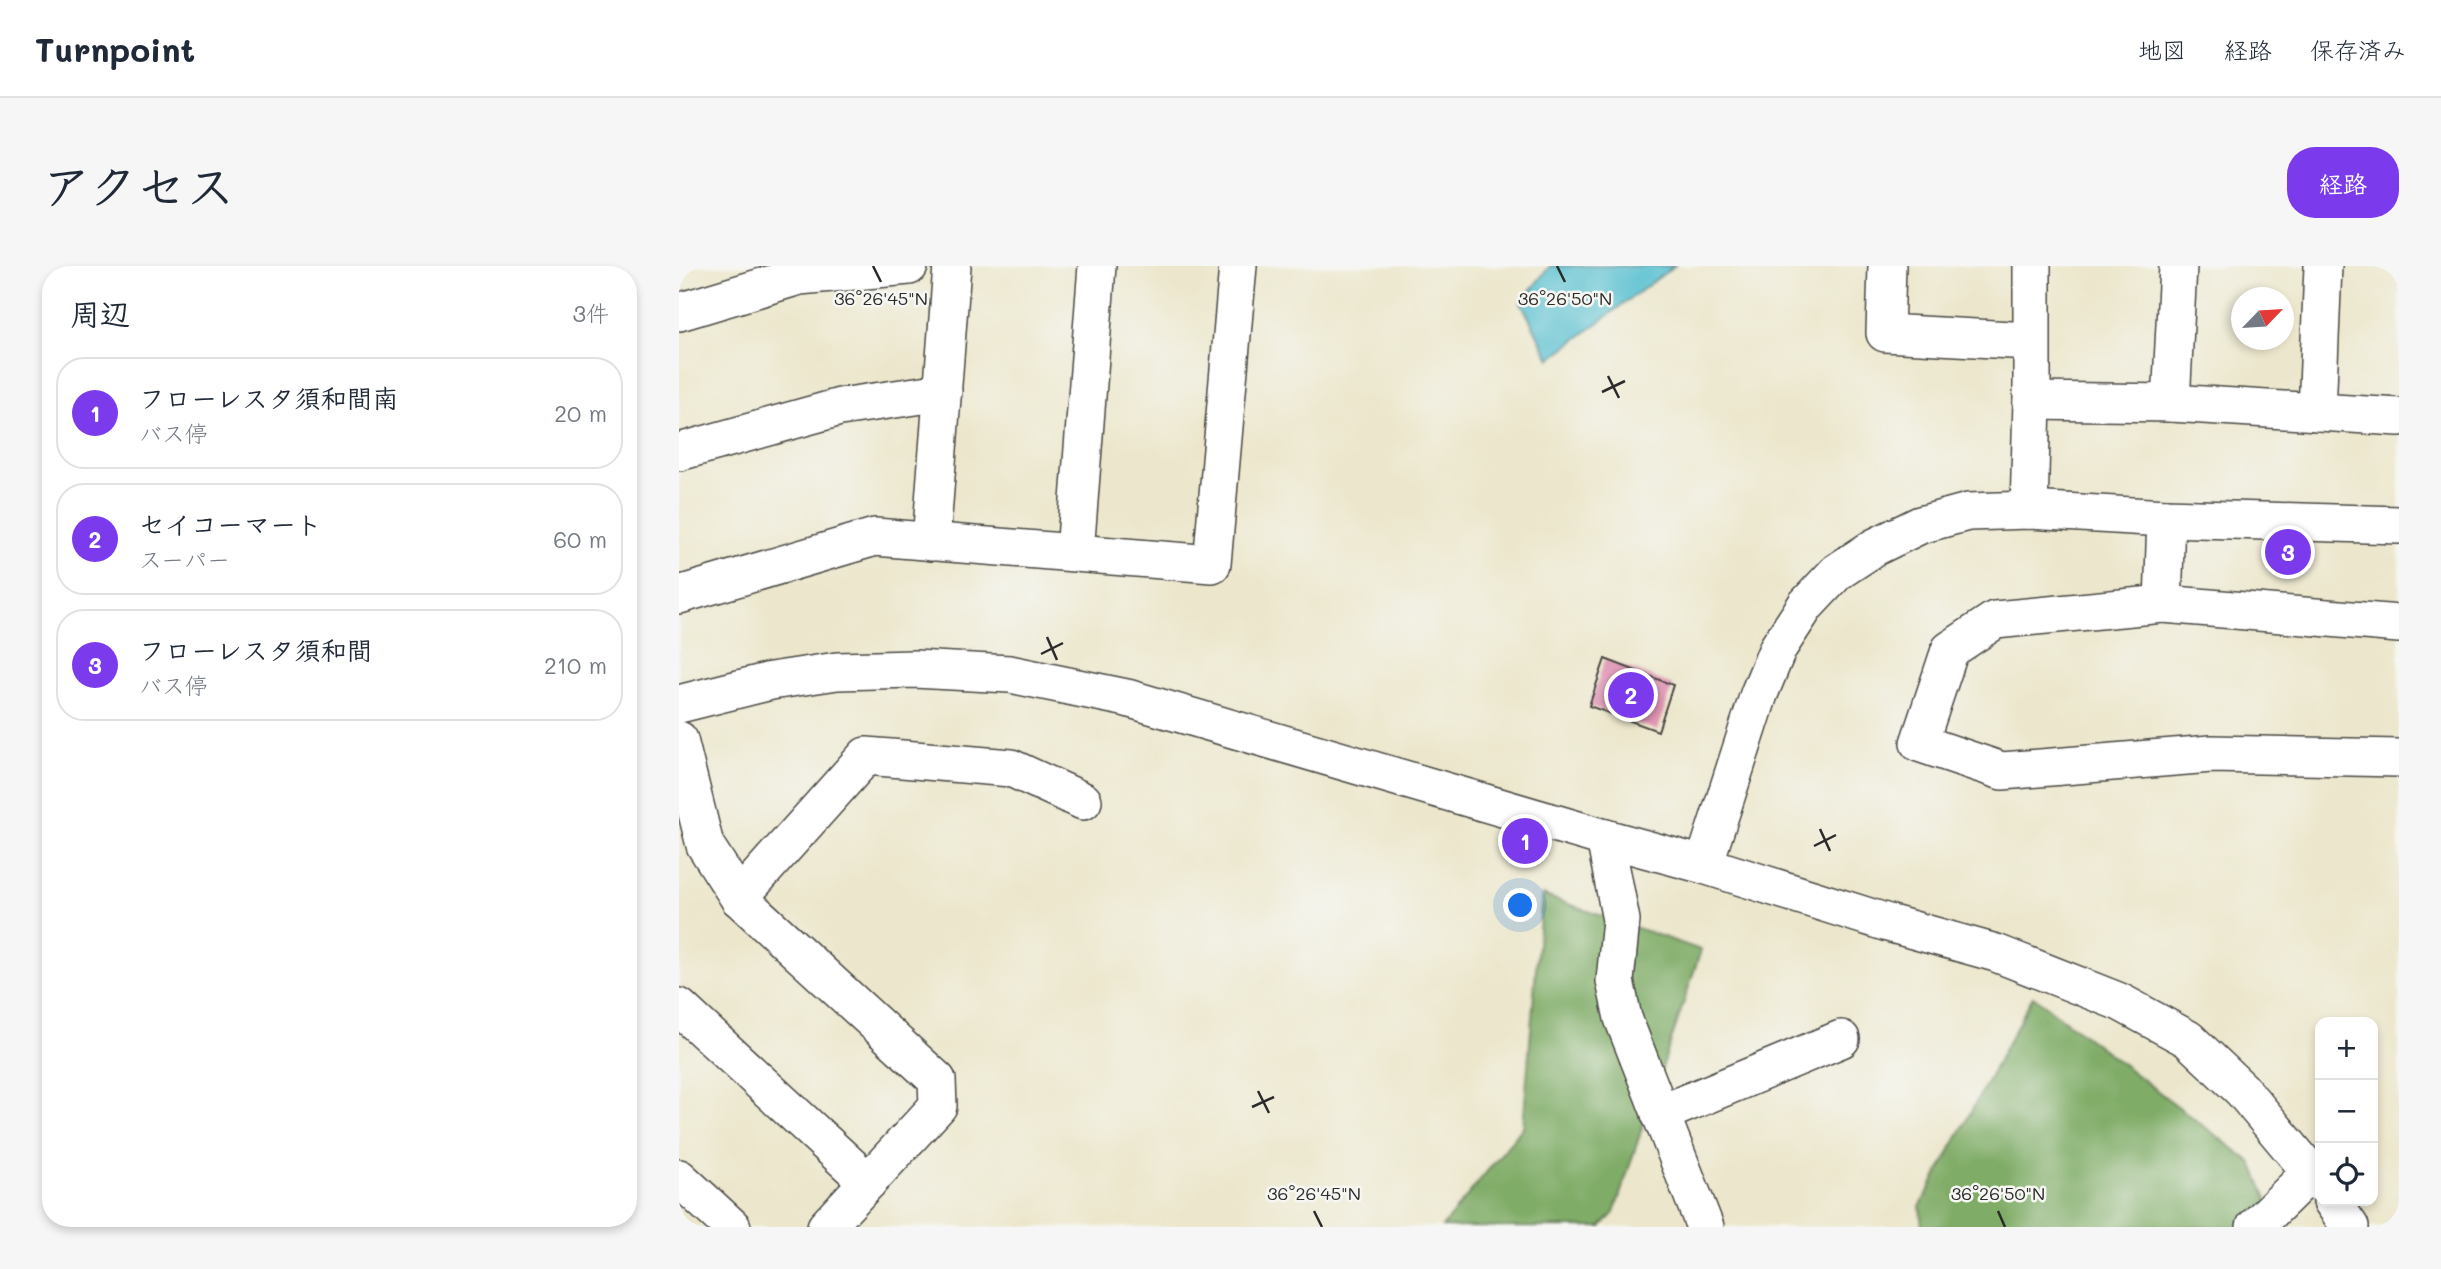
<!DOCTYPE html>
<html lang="ja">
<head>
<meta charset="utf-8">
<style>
  :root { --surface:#fff; --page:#f6f6f7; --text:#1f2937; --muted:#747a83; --line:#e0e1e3; --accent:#7c3aed }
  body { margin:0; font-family:Mali,"Klee One",sans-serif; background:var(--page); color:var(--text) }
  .controls { position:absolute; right:21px; bottom:21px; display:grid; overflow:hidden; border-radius:14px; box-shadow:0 4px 10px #0003 }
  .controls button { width:63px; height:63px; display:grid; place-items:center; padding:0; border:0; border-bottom:2px solid var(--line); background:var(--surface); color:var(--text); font:35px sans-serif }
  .compass { position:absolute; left:1552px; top:21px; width:63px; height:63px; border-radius:50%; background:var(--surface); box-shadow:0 4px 10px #0003; rotate:65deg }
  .you { position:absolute; left:842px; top:640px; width:24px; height:24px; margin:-18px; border:5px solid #fff; border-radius:50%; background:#1a73e8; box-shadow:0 0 0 10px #1a73e833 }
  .badge { display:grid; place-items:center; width:46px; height:46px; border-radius:50%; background:var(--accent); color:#fff; font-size:23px; font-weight:700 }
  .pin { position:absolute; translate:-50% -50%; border:4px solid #fff; box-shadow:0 2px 7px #0006 }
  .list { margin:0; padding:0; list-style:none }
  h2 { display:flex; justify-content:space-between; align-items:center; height:91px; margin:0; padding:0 28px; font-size:30px }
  h2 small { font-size:23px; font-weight:400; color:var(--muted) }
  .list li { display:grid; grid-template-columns:46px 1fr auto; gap:21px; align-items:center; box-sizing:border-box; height:112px; margin:0 14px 14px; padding:0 14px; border:2px solid var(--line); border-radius:28px }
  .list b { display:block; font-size:26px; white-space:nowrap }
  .list p { margin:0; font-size:23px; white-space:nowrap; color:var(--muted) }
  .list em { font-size:23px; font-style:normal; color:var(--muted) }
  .icon { flex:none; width:38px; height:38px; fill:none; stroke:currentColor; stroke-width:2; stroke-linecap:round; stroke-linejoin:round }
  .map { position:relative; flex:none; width:1720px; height:961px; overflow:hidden; border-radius:28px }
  header { display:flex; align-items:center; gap:42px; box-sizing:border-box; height:98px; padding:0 35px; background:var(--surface); border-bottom:2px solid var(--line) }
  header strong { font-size:33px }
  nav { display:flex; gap:38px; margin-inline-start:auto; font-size:24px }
  .intro { display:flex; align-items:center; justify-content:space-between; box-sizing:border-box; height:168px; padding:0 42px }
  h1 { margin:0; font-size:49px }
  .button { padding:18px 32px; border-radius:28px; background:var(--accent); color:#fff; font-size:24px; font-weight:700 }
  main { display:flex; gap:42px; padding:0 42px }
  aside { flex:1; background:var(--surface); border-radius:28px; box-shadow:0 4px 10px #0003 }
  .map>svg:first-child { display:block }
</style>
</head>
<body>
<header>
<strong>Turnpoint</strong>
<nav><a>地図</a><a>経路</a><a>保存済み</a></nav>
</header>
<div class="intro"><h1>アクセス</h1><a class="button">経路</a></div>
<main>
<aside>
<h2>周辺<small>3件</small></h2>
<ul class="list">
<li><span class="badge">1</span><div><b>フローレスタ須和間南</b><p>バス停</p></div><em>20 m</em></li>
<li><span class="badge">2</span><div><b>セイコーマート</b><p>スーパー</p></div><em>60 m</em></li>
<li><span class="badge">3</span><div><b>フローレスタ須和間</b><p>バス停</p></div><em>210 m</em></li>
</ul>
</aside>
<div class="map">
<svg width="1720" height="961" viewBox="0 0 1720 961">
  <rect width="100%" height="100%" fill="#f6f6f2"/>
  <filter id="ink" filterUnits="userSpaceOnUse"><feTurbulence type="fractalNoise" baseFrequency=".0143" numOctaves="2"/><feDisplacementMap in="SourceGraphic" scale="14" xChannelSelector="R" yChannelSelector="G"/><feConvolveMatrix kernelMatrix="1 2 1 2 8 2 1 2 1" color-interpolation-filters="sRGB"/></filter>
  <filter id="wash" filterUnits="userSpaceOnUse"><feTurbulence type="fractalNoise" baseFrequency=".00686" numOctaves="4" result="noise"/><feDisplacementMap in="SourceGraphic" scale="28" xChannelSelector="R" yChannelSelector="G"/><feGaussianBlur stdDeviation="1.57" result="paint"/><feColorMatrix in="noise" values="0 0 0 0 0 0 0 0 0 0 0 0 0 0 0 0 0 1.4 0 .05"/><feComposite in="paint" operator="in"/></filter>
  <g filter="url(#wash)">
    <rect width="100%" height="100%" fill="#ece7cc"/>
    <g fill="#7fac66" stroke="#556c48" stroke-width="2">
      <polygon points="863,629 1022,684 935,947 922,961 763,961 844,861"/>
      <polygon points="1354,730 1573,897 1600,961 1243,961 1241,941"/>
    </g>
    <polygon fill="#53becf" stroke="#3f747d" stroke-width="2" points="871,0 995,0 871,93 842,36"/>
    <g id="blocks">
      <polygon fill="#df8fb1" points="926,393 994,419 979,465 910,440"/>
    </g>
  </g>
  <g filter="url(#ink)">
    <use href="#blocks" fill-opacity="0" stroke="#484743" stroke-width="2"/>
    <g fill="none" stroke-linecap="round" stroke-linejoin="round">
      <defs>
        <g id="minor">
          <polyline points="1208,0 1206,67 1351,75"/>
          <polyline points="0,46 120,10 230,0"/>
          <polyline points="1353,135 1492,137 1720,151"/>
          <polyline points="1492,137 1499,0"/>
          <polyline points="1638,146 1644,0"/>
          <polyline points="0,186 161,141 264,126"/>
          <polyline points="1350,244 1353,135 1353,0"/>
          <polyline points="252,276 273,0"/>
          <polyline points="396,287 418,0"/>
          <polyline points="0,329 196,271 533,298 559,0"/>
          <polyline points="1484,338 1487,252"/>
          <polyline points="1720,358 1484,338 1316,354 1271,384 1240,477 1323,505 1532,488 1720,492"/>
          <polyline points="0,438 92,415 158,405 235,403 331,408 448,432 926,572 1025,599 1209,657 1317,687 1441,736 1509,773 1563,824 1641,917"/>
          <polyline points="0,474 26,579 60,632 258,814 259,840 147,961"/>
          <polyline points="926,572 942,654 936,715 944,752 1026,961"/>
          <polyline points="1025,599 1080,428 1099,382 1127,339 1158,306 1196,281 1241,259 1289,246 1350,244 1487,252 1720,259"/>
          <polyline points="60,632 187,490 332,502 404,535"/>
          <polyline points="0,741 189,916"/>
          <polyline points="981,848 1162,773"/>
          <polyline points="0,912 53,961"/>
          <polyline points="1653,935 1671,961"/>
          <polyline points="1576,961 1633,905"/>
        </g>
      </defs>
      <use href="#minor" stroke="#484743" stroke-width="40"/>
      <use href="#minor" stroke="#fff" stroke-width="37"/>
    </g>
  </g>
  <path fill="none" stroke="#2b2b2b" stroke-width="2.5" d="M194,0L202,16M878,0L886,16M929,110L940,132M923,126L946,115M368,371L378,394M362,388L384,377M1141,563L1151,585M1135,580L1157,569M579,825L590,847M573,841L595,831M635,945L643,961M1319,945L1326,961"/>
  <g font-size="18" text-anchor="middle" fill="#2b2b2b" stroke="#f6f6f2" stroke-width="5" stroke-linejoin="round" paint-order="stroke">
    <text x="202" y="39">36°26'45"N</text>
    <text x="886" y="39">36°26'50"N</text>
    <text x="635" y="934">36°26'45"N</text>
    <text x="1319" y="934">36°26'50"N</text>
  </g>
</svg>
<div class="controls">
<button>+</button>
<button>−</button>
<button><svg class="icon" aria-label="locate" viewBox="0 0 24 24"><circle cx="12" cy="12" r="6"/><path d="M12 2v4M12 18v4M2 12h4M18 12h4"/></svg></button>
</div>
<svg class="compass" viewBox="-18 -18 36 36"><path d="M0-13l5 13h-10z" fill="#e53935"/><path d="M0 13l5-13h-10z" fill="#747a83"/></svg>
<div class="you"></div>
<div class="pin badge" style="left:846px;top:575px">1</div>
<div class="pin badge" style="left:952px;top:429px">2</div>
<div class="pin badge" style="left:1609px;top:286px">3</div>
</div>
</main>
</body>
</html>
